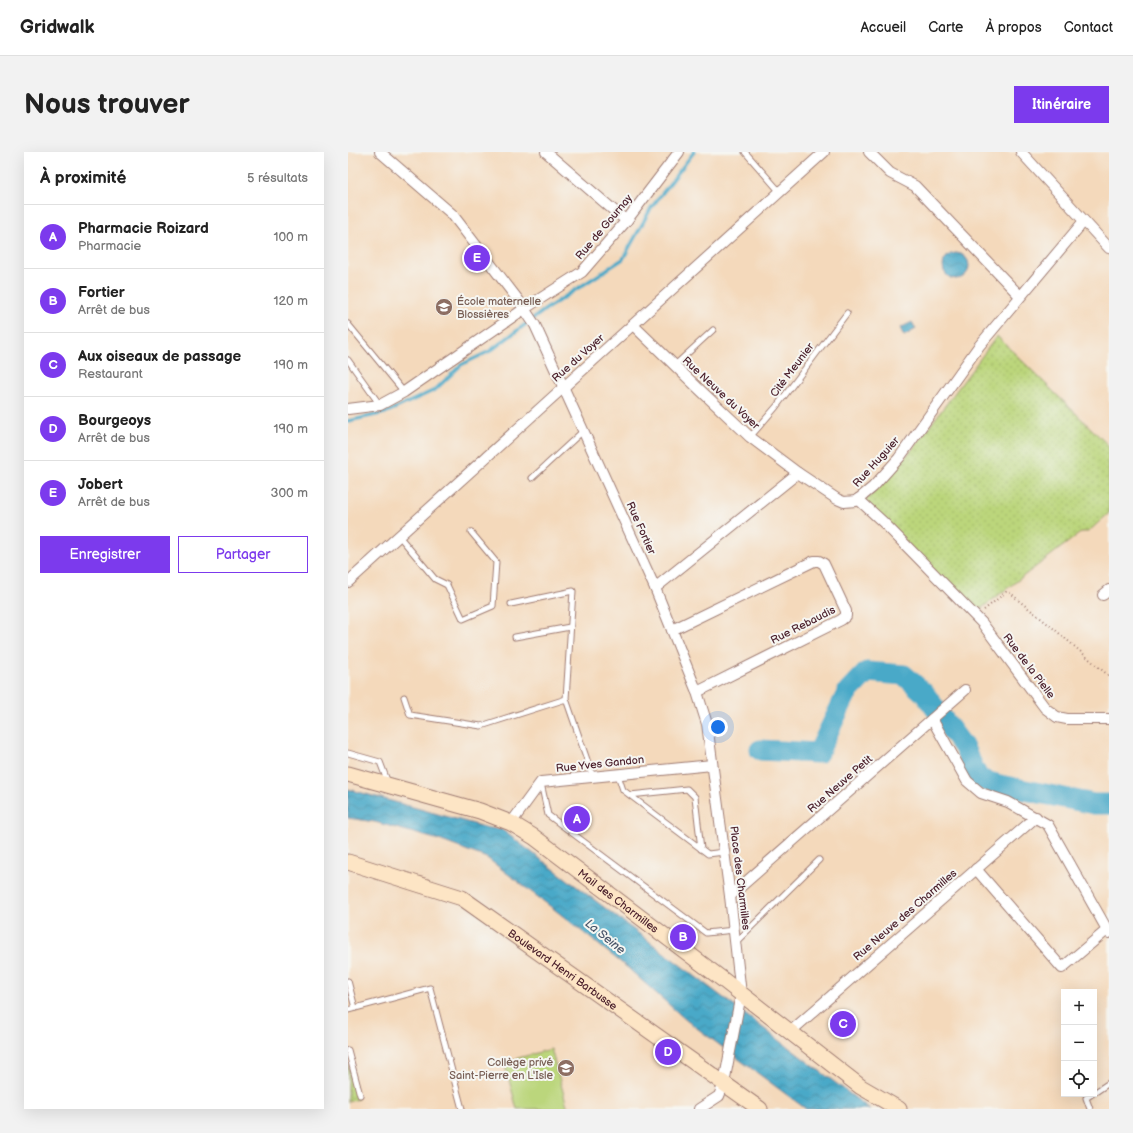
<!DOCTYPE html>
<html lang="fr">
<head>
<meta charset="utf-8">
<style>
  :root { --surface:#fff; --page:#f2f2f2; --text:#222; --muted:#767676; --line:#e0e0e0; --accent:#7c3aed }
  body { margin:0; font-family:"Balsamiq Sans",sans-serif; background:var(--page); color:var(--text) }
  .controls { position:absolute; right:12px; bottom:12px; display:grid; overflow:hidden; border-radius:0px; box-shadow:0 4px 16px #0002 }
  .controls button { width:36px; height:36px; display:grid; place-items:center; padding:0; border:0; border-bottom:1px solid var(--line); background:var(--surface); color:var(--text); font:20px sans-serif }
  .you { position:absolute; left:370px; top:575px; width:14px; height:14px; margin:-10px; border:3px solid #fff; border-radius:50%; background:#1a73e8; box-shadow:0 0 0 6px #1a73e833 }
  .badge { display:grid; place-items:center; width:26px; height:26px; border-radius:50%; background:var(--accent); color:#fff; font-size:13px; font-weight:700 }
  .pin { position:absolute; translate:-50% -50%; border:2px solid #fff; box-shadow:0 1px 4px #0006 }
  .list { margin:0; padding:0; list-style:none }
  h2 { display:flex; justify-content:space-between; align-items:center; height:52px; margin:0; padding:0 16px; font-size:17px }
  h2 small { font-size:13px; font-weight:400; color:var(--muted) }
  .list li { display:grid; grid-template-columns:26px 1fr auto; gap:12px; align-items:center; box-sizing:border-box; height:64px; padding:0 16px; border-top:1px solid var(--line) }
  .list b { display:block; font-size:15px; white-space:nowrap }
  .list p { margin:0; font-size:13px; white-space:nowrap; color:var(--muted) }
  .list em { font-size:13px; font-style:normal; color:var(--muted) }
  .actions { display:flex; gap:8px; padding:12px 16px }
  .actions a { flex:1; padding:9px 0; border:1px solid var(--accent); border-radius:0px; text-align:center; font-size:14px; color:var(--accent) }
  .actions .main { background:var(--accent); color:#fff }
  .icon { flex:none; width:22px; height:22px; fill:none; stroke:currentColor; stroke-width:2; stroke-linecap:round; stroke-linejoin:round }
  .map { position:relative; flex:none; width:761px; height:957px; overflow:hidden; border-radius:0px }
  header { display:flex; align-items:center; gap:24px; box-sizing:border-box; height:56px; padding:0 20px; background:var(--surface); border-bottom:1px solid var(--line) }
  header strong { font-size:19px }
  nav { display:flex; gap:22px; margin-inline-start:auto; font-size:14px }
  .intro { display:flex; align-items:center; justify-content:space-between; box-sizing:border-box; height:96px; padding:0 24px }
  h1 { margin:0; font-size:28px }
  .button { padding:10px 18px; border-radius:0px; background:var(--accent); color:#fff; font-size:14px; font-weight:700 }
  main { display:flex; gap:24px; padding:0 24px }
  aside { flex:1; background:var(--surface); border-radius:0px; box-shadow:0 4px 16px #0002 }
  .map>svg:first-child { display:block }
</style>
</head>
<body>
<header>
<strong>Gridwalk</strong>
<nav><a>Accueil</a><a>Carte</a><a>À propos</a><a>Contact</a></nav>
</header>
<div class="intro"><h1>Nous trouver</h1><a class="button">Itinéraire</a></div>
<main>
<aside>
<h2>À proximité<small>5 résultats</small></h2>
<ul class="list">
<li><span class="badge">A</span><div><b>Pharmacie Roizard</b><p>Pharmacie</p></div><em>100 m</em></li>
<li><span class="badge">B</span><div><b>Fortier</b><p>Arrêt de bus</p></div><em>120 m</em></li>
<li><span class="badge">C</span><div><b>Aux oiseaux de passage</b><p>Restaurant</p></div><em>190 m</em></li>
<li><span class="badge">D</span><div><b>Bourgeoys</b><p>Arrêt de bus</p></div><em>190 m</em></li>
<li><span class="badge">E</span><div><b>Jobert</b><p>Arrêt de bus</p></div><em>300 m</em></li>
</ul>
<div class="actions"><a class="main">Enregistrer</a><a>Partager</a></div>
</aside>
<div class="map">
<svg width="761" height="957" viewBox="0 0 761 957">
  <defs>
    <pattern id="grass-tufts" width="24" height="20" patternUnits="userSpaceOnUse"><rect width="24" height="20" fill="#bbd67c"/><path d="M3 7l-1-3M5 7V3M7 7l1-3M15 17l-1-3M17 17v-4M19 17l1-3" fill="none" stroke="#a2b76b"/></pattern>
    <pattern id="park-dots" width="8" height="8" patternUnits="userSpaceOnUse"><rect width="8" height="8" fill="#bbd67c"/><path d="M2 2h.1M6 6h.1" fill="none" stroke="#a2b76b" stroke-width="1.8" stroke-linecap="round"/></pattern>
    <pattern id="water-waves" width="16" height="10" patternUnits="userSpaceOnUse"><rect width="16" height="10" fill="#49a9c8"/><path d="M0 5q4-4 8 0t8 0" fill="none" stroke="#3f89a3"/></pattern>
  </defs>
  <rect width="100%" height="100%" fill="#f6f6f2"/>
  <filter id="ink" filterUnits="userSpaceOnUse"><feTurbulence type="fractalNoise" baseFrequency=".025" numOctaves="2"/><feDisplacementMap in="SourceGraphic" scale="8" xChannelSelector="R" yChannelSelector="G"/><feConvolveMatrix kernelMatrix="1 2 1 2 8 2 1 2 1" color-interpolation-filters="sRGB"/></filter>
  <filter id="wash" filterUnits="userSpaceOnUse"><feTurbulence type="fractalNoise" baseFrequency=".012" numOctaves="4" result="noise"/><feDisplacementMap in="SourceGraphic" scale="16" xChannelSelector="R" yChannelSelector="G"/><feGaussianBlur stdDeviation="0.9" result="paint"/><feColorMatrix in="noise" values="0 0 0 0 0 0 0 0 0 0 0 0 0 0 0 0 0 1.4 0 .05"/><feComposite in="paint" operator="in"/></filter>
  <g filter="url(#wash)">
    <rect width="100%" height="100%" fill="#f4d9bb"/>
    <polygon fill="url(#grass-tufts)" stroke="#827a54" points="0,912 10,947 0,950"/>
    <polygon fill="url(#park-dots)" stroke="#827a54" points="649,184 761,294 761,361 740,380 734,380 727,385 627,461 517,349 564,298"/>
    <polygon fill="#bbd67c" stroke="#827a54" points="203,897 220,957 169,957 156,910"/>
    <g fill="url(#water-waves)" stroke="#4a647a">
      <circle cx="608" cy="114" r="13"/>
      <polygon points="564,170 568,177 556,184 552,176"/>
      <polygon points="0,637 140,676 153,677 522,957 458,957 338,868 280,816 211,761 139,706 91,688 27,670 0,666"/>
    </g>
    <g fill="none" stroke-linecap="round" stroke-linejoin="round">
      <polyline stroke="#49a9c8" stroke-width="3.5" points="0,269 37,261 87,238 113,213 142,199 198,157 275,107 303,56 346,0"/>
      <polyline stroke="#49a9c8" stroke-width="21" points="412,598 470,601 499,541 519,520 556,523 576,541 615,594 631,627 652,633 746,652 761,652"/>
    </g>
  </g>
  <g filter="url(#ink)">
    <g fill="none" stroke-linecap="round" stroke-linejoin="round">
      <defs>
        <g id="lane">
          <polyline points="397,0 432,40"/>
          <polyline points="0,172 56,240"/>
          <polyline points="0,208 32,253"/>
          <polyline points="327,213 365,178"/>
          <polyline points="402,285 428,255 499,161"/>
          <polyline points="184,326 235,279"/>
          <polyline points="51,384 87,427 99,433 115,467 145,454 148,410 123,380"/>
          <polyline points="163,452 225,439 218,547 245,625"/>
          <polyline points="167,485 222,475"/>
          <polyline points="56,545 62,563 133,574 218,547"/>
          <polyline points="0,601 32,610 40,631"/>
          <polyline points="270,623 275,638 360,702 376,700"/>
          <polyline points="193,631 200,663 358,781 386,778"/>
          <polyline points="282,643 339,637 347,645 353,697"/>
          <polyline points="388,790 471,708"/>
          <polyline points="0,829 7,856"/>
          <polyline points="0,858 82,836 114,957"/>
          <polyline points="0,898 12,943"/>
          <polyline points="746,941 761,931"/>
          <polyline points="742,957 738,946 744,942"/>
        </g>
        <g id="street">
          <polyline points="32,0 104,62 171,149 187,173 307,436 349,540 359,572 382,744 393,842 376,931 371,944 351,957"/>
          <polyline points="198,0 270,62 279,68"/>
          <polyline points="521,0 542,21 567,34 672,144"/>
          <polyline points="673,0 761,96"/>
          <polyline points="285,173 350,236 402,285 450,321"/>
          <polyline points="0,257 32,253 56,240 176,157 234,120 279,68 331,0"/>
          <polyline points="510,347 535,370 634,471 697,556 709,565 719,567 761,567"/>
          <polyline points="0,430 476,0"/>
          <polyline points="307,436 450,321 489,347 496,350 508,349 525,335 551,306 631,194 736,69"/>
          <polyline points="755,443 761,438"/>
          <polyline points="324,478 466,409 471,409 476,412 498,459 498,464 493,468 349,540"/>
          <polyline points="584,567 619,629 633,641 660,650 700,673 761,781"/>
          <polyline points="163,671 193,630 364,613"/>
          <polyline points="628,717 714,816 759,778"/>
          <polyline points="382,744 617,538"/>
          <polyline points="442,880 688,665"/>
        </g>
        <g id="secondary">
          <path id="s1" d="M0,622L132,659L163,671L186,685L374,827L513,935L551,957"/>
          <path id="s2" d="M0,710L114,746L412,957"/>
        </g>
      </defs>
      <use href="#lane" stroke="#9f7c73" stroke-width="7"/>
      <use href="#street" stroke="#9f7c73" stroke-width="12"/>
      <use href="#secondary" stroke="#9f7c73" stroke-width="17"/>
      <polyline stroke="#9f7c73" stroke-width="2" stroke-dasharray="1 3" stroke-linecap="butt" points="636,458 658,440 663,441 670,448 705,476 761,524"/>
      <use href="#lane" stroke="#fff" stroke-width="5"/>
      <use href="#street" stroke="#fff" stroke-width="10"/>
      <use href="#secondary" stroke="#fde5c5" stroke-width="15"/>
    </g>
  </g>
  <defs>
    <symbol id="school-disc" viewBox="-11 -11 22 22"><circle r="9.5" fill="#8d6e63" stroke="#f6f6f2"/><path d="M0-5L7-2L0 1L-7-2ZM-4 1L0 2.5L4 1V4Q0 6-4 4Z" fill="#fff"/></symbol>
  </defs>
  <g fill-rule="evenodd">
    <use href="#school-disc" x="86" y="145" width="20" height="20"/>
    <use href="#school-disc" x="208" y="906" width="20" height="20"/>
  </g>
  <g text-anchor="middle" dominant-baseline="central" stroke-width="4" stroke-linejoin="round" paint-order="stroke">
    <g font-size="11" fill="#4a1f2b" stroke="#f6f6f2">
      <text transform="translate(256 75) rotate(-50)">Rue de Gournay</text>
      <text transform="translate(230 206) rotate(-42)">Rue du Voyer</text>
      <text transform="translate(444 218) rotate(-53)">Cité Meunier</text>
      <text transform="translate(373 241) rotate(43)">Rue Neuve du Voyer</text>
      <text transform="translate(528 310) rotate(-48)">Rue Huguier</text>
      <text transform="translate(293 376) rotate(66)">Rue Fortier</text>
      <text transform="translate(455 473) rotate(-27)">Rue Rebaudis</text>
      <text transform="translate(681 514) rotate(53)">Rue de la Pielle</text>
      <text transform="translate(252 612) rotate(-6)">Rue Yves Gandon</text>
      <text transform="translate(492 632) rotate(-41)">Rue Neuve Petit</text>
      <text transform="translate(392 726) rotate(83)">Place des Charmilles</text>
      <text stroke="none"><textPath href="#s1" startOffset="303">Mail des Charmilles</textPath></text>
      <text transform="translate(557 763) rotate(-41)">Rue Neuve des Charmilles</text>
      <text stroke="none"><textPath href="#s2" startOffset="243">Boulevard Henri Barbusse</textPath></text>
    </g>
    <g font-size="11" fill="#785e54" stroke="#f6f6f2" text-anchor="start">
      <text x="109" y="149">École maternelle<tspan x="109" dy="13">Blossières</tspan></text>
      <text x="205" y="910" text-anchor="end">Collège privé<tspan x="205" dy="13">Saint-Pierre en L'Isle</tspan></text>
    </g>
    <g font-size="12" font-style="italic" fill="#4a566a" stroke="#f6f6f2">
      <text transform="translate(257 785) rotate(39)">La Seine</text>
    </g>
  </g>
</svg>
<div class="controls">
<button>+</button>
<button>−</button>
<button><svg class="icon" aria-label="locate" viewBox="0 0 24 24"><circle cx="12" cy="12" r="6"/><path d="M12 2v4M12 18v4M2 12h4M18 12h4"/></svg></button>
</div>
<div class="you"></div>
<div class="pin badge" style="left:229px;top:667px">A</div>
<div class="pin badge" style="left:335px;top:785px">B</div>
<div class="pin badge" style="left:495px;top:872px">C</div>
<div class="pin badge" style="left:320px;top:900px">D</div>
<div class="pin badge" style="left:129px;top:106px">E</div>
</div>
</main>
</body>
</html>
